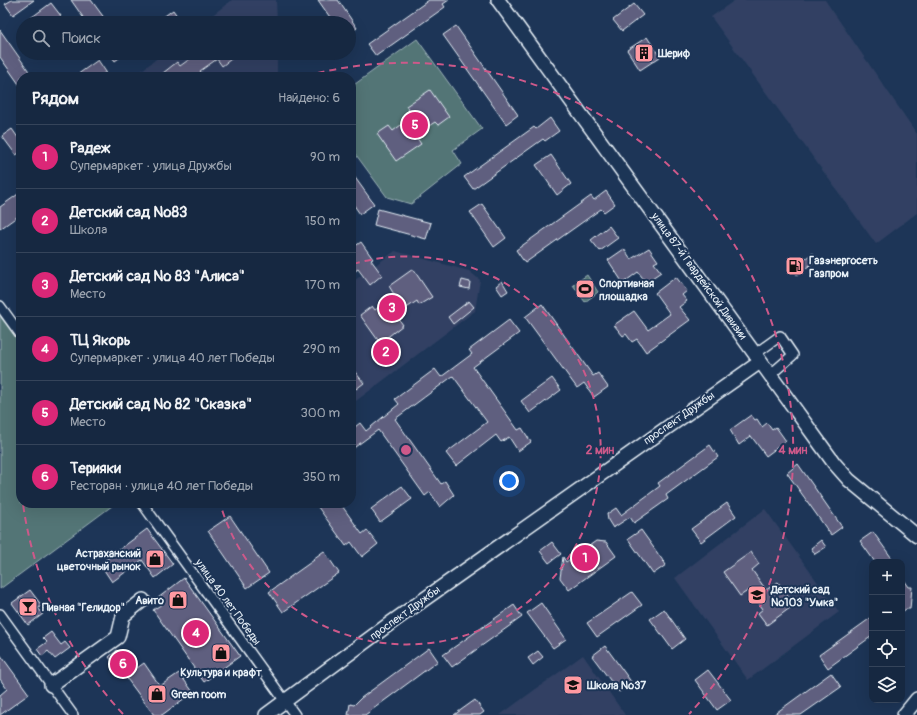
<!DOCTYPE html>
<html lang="ru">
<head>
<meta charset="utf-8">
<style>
  :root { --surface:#162841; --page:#1f3048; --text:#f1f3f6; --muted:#9ea6b1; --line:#35445a; --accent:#db2777 }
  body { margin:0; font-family:Pangolin,sans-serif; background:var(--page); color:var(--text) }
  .controls { position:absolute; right:12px; bottom:12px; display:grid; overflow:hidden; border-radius:8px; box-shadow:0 4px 16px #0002 }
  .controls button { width:36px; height:36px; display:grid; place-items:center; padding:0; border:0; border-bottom:1px solid var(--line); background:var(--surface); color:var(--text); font:20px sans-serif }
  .you { position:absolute; left:509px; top:481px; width:14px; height:14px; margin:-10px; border:3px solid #fff; border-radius:50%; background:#1a73e8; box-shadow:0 0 0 6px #1a73e833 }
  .badge { display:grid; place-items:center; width:26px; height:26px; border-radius:50%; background:var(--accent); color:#fff; font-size:13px; font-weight:700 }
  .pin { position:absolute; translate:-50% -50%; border:2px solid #fff; box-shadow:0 1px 4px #0006 }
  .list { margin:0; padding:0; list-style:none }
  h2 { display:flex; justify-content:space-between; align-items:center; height:52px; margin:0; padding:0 16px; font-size:17px }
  h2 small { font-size:13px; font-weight:400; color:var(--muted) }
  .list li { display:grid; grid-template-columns:26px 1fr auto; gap:12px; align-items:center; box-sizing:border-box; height:64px; padding:0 16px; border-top:1px solid var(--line) }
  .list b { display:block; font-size:15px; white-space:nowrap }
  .list p { margin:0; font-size:13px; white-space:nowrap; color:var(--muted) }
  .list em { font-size:13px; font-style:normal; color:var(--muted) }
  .icon { flex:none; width:22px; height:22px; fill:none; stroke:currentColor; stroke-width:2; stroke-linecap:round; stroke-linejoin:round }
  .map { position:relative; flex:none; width:917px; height:715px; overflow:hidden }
  .search { position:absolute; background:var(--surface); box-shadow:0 4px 16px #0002; left:16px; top:16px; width:340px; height:44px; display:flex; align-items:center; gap:10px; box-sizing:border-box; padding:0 14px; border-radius:22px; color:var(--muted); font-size:15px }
  .panel { position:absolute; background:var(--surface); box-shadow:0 4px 16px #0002; left:16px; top:72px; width:340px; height:436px; border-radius:16px }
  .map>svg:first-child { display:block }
</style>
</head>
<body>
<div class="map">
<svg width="917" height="715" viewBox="0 0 917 715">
  <rect width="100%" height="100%" fill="#1d3557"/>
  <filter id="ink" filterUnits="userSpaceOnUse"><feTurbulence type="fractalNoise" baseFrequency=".025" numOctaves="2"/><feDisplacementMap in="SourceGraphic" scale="8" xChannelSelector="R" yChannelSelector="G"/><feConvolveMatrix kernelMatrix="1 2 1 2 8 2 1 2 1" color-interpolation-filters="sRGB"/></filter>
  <g filter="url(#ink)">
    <g fill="#314163">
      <polygon points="232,0 276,0 277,23 202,23"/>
      <polygon points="735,0 825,0 917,134 917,213 876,244 711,17"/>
      <polygon points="164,53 277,53 277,77 133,77"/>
      <polygon points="395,251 469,271 480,280 475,311 356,401 351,394 351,283"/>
      <polygon points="765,509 839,612 748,680 675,578"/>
      <polygon points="583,655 625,715 500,715"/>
    </g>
    <g fill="#527576" stroke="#9db3b7">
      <polygon points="417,39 482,129 453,150 462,164 411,204 387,197 351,148 351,87"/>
      <polygon points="587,275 598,292 585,302 573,285"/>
      <polygon points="0,316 21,345 21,503 116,503 0,589"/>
    </g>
    <g fill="#5f5e7f" stroke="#e8f1f8">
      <polygon points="12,0 34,0 13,15 5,4"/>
      <polygon points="71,0 91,0 108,23 87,23"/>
      <polygon points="318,0 338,0 357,28 349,34 349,23 334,23"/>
      <polygon points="429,0 449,0 443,4 445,7 376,56 367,44"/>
      <polygon points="51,3 61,16 51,23 24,23"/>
      <polygon points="634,4 643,15 622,31 613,20"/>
      <polygon points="173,10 182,23 155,23"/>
      <polygon points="456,26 518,115 506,124 443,35"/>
      <polygon points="0,30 33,77 21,77 21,87 0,57"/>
      <polygon points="647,37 660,57 640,70 627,50"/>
      <polygon points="109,53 126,53 115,61"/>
      <polygon points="198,53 239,53 222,66 217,59 200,71 205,77 166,77 163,73 177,62 180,66"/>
      <polygon points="98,60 106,72 99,77 74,77"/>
      <polygon points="430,90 449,117 438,125 435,122 415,135 421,144 396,161 377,134 389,126 393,131 413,116 406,106"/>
      <polygon points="550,118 559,131 545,141 543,139 473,189 464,177 534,127 536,129"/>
      <polygon points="12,129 21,142 21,152 16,155 2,136"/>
      <polygon points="551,155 571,184 557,195 536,165"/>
      <polygon points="351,172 374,204 360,214 351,201"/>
      <polygon points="606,191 615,204 604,212 601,209 525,263 516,250 591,196 594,200"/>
      <polygon points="21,192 21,214 0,229 0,207"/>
      <polygon points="482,204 506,238 494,247 470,212"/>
      <polygon points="378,209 431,223 426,239 374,225"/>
      <polygon points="609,226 618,238 600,251 591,240"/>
      <polygon points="361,242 373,259 371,260 382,275 370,285 358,269 351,274 351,249"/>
      <polygon points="649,248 658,261 654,263 661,272 646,282 638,272 623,283 608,260 624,249 631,259"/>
      <polygon points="813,253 818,259 797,275 792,267 798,262 799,263"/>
      <polygon points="413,269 432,297 419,305 417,301 396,315 403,325 380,343 360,315 372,306 375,310 395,296 389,286"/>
      <polygon points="676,277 687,291 682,295 687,301 679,307 690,320 646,352 637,339 632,342 626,334 623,336 614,325 634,311 648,330 670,314 655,293"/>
      <polygon points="462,280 470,282 469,289 460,287"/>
      <polygon points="502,281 508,291 502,295 496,286"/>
      <polygon points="469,301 474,307 453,324 448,317"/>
      <polygon points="542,304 593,376 598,373 608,387 594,397 584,383 577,388 525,317"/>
      <polygon points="509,320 519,333 473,367 518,430 522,428 531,442 518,451 509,437 501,442 496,435 456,466 446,453 487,422 453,376 395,419 441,484 445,481 454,495 440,507 430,492 425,496 378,430 351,450 351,430 360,423 366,431 399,404 395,399 435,369 441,377 472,354 469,350"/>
      <polygon points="351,367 364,383 356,389 351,382"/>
      <polygon points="552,378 561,390 530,413 521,401"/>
      <polygon points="751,415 755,420 757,419 762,427 767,423 772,430 776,427 786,441 766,456 751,436 739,445 730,430"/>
      <polygon points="710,445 718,457 666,495 668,499 634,523 630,517 613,528 608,520 607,514 616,508 621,515 660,486 658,483"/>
      <polygon points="798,464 842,527 831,535 787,473"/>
      <polygon points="402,486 412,499 380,522 371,509"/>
      <polygon points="315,503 340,503 362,534 367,530 378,544 362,557 351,542 346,546"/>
      <polygon points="727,503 736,516 701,542 691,529"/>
      <polygon points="230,516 269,573 247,588 208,531"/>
      <polygon points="147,529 173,564 155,578 142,560 112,582 100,564"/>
      <polygon points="641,530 666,565 653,574 628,539"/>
      <polygon points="873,532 891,557 895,562 875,562 860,541"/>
      <polygon points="821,540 826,547 815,554 811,548"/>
      <polygon points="596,541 606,542 616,556 569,590 560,578 563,557 566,562"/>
      <polygon points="552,542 561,554 549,563 540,551"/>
      <polygon points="324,551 339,573 283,612 269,592 314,560 313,559"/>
      <polygon points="751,552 759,564 752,570 766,590 778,582 794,605 767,625 758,613 763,609 749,590 740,596 723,572"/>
      <polygon points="902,577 909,587 912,587 910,609 906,609 902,612"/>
      <polygon points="184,578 240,656 204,682 153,610 162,604 158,598"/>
      <polygon points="30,590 42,606 38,608 43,614 28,625 12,603"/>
      <polygon points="632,592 642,605 597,637 587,623"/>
      <polygon points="541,603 566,639 553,648 527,613"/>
      <polygon points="514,605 522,617 452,667 443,655"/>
      <polygon points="664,609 685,639 672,649 650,619"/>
      <polygon points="872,617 872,636 828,668 819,655"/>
      <polygon points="51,632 61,645 65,642 70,648 55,659 48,651 42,656 37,649 47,642 43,638"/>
      <polygon points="605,646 632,683 619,692 592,656"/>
      <polygon points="429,648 438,661 365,715 348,715 350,704 354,705 361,698"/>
      <polygon points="117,650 133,671 144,663 160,686 179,673 193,692 162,715 154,715 122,672 121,672 109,657"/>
      <polygon points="538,651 543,657 533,665 528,658"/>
      <polygon points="0,654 29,694 0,715 0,695 7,689 0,679"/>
      <polygon points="708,670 731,700 717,710 695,680"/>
      <polygon points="831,673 841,687 801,715 773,715"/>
      <polygon points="475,700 484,712 480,715 454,715"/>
    </g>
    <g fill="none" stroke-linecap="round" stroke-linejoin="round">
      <defs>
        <g id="street">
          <polyline points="0,306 21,335"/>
          <polyline points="755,354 780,336 793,355 770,375"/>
          <polyline points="142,503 295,715"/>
          <polyline points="0,614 73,715"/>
        </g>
        <g id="secondary">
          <polyline points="498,0 834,463 849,480 917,536"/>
          <polyline points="51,685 118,637 123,616 143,600"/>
          <polyline points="266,715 392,622 760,362"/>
          <polyline points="904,715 917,699"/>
        </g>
      </defs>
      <use href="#street" stroke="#e8f1f8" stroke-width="12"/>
      <use href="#secondary" stroke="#e8f1f8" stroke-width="16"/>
      <use href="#street" stroke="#1d3557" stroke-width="9"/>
      <use href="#secondary" stroke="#1d3557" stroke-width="13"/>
    </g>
  </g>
  <g fill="none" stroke="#cd598a" stroke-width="2" stroke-dasharray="7 5">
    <path d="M353 264A194 194 0 1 1 220 503"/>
    <path d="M123 714A387 387 0 0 1 23 504M21 487A387 387 0 0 1 21 413M306 76A387 387 0 0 1 689 714"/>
  </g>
  <defs>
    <symbol id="building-square" viewBox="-11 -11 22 22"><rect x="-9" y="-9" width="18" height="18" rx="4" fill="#ff9aa2" stroke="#1d3557"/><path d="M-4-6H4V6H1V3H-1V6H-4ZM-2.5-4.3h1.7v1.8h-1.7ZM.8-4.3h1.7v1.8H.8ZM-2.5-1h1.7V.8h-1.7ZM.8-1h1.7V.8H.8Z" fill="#111"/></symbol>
    <symbol id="fuel-square" viewBox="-11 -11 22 22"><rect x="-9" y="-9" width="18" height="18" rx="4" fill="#ff9aa2" stroke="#1d3557"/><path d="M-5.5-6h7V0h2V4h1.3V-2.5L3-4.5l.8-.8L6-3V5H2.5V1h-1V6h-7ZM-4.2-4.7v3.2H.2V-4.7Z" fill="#111"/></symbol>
    <symbol id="stadium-square" viewBox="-11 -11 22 22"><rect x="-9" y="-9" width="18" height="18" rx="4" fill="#ff9aa2" stroke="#1d3557"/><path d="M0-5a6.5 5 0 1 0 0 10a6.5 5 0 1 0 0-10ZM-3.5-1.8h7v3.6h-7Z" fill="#111"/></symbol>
    <symbol id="shop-square" viewBox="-11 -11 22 22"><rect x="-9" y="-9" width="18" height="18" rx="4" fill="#ff9aa2" stroke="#1d3557"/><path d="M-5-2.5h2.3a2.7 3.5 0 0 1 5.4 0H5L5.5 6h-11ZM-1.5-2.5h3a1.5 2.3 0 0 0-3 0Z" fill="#111"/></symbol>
    <symbol id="school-square" viewBox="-11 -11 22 22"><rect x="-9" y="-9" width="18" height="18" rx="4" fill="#ff9aa2" stroke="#1d3557"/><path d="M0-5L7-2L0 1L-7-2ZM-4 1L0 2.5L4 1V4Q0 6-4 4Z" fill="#111"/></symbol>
    <symbol id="bar-square" viewBox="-11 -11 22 22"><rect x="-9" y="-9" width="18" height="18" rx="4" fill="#ff9aa2" stroke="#1d3557"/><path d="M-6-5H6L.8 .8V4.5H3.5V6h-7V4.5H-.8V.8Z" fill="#111"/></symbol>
  </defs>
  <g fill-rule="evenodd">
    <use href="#building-square" x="633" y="42" width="22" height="22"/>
    <use href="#fuel-square" x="784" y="255" width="22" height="22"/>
    <use href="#stadium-square" x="574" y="278" width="22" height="22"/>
    <use href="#shop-square" x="144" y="548" width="22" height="22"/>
    <use href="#school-square" x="746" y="584" width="22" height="22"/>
    <use href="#shop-square" x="167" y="589" width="22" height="22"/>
    <use href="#bar-square" x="17" y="596" width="22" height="22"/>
    <use href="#shop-square" x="210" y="642" width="22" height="22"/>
    <use href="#school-square" x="562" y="674" width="22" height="22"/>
    <use href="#shop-square" x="146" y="683" width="22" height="22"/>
  </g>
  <g text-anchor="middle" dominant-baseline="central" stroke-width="4" stroke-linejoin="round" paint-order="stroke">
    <g font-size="11" font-weight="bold" fill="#e8f1f8" stroke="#1d3557" text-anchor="start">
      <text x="658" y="53">Шериф</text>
      <text x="809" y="260">Газэнергосеть<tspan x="809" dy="13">Газпром</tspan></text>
      <text x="599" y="283">Спортивная<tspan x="599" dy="13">площадка</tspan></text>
      <text x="141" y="553" text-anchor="end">Астраханский<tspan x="141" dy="13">цветочный рынок</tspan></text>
      <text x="771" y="589">Детский сад<tspan x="771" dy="13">№103 "Умка"</tspan></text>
      <text x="164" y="600" text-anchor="end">Авито</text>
      <text x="42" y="607">Пивная "Гелидор"</text>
      <text x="221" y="672" text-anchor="middle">Культура и крафт</text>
      <text x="587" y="685">Школа №37</text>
      <text x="171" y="694">Green room</text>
    </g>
    <g font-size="11" fill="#e8f1f8" stroke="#1d3557">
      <text transform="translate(699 276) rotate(54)">улица 87-й Гвардейской Дивизии</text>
      <text transform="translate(679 418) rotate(-35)">проспект Дружбы</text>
      <text transform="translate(228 602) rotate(54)">улица 40 лет Победы</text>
      <text transform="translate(405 613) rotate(-36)">проспект Дружбы</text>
    </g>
  </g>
  <circle cx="406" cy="450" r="6" fill="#cd598a" stroke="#1d3557" stroke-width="2"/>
  <g font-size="12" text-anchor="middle" font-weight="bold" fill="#cd598a" stroke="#1d3557" stroke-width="4" stroke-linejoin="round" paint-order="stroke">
    <text x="600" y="454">2 мин</text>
    <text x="793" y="454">4 мин</text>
  </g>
</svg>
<div class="controls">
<button>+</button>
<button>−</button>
<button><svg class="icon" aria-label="locate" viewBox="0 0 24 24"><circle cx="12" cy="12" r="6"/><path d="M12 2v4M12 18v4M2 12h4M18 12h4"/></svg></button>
<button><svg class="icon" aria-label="layers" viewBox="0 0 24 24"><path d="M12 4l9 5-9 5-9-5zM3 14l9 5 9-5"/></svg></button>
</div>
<div class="you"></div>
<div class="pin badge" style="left:585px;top:558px">1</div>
<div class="pin badge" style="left:386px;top:352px">2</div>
<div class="pin badge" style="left:392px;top:308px">3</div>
<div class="pin badge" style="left:196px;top:633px">4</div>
<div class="pin badge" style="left:415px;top:125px">5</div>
<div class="pin badge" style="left:123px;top:664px">6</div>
<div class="search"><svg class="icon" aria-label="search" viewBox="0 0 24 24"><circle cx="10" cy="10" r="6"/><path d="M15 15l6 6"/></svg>Поиск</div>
<section class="panel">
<h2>Рядом<small>Найдено: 6</small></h2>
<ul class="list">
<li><span class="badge">1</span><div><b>Радеж</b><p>Супермаркет · улица Дружбы</p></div><em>90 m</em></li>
<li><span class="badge">2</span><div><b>Детский сад №83</b><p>Школа</p></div><em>150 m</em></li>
<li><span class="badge">3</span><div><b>Детский сад № 83 &quot;Алиса&quot;</b><p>Место</p></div><em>170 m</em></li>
<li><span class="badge">4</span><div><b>ТЦ Якорь</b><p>Супермаркет · улица 40 лет Победы</p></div><em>290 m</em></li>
<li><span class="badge">5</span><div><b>Детский сад № 82 &quot;Сказка&quot;</b><p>Место</p></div><em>300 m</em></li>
<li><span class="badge">6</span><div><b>Терияки</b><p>Ресторан · улица 40 лет Победы</p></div><em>350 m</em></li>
</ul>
</section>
</div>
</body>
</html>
